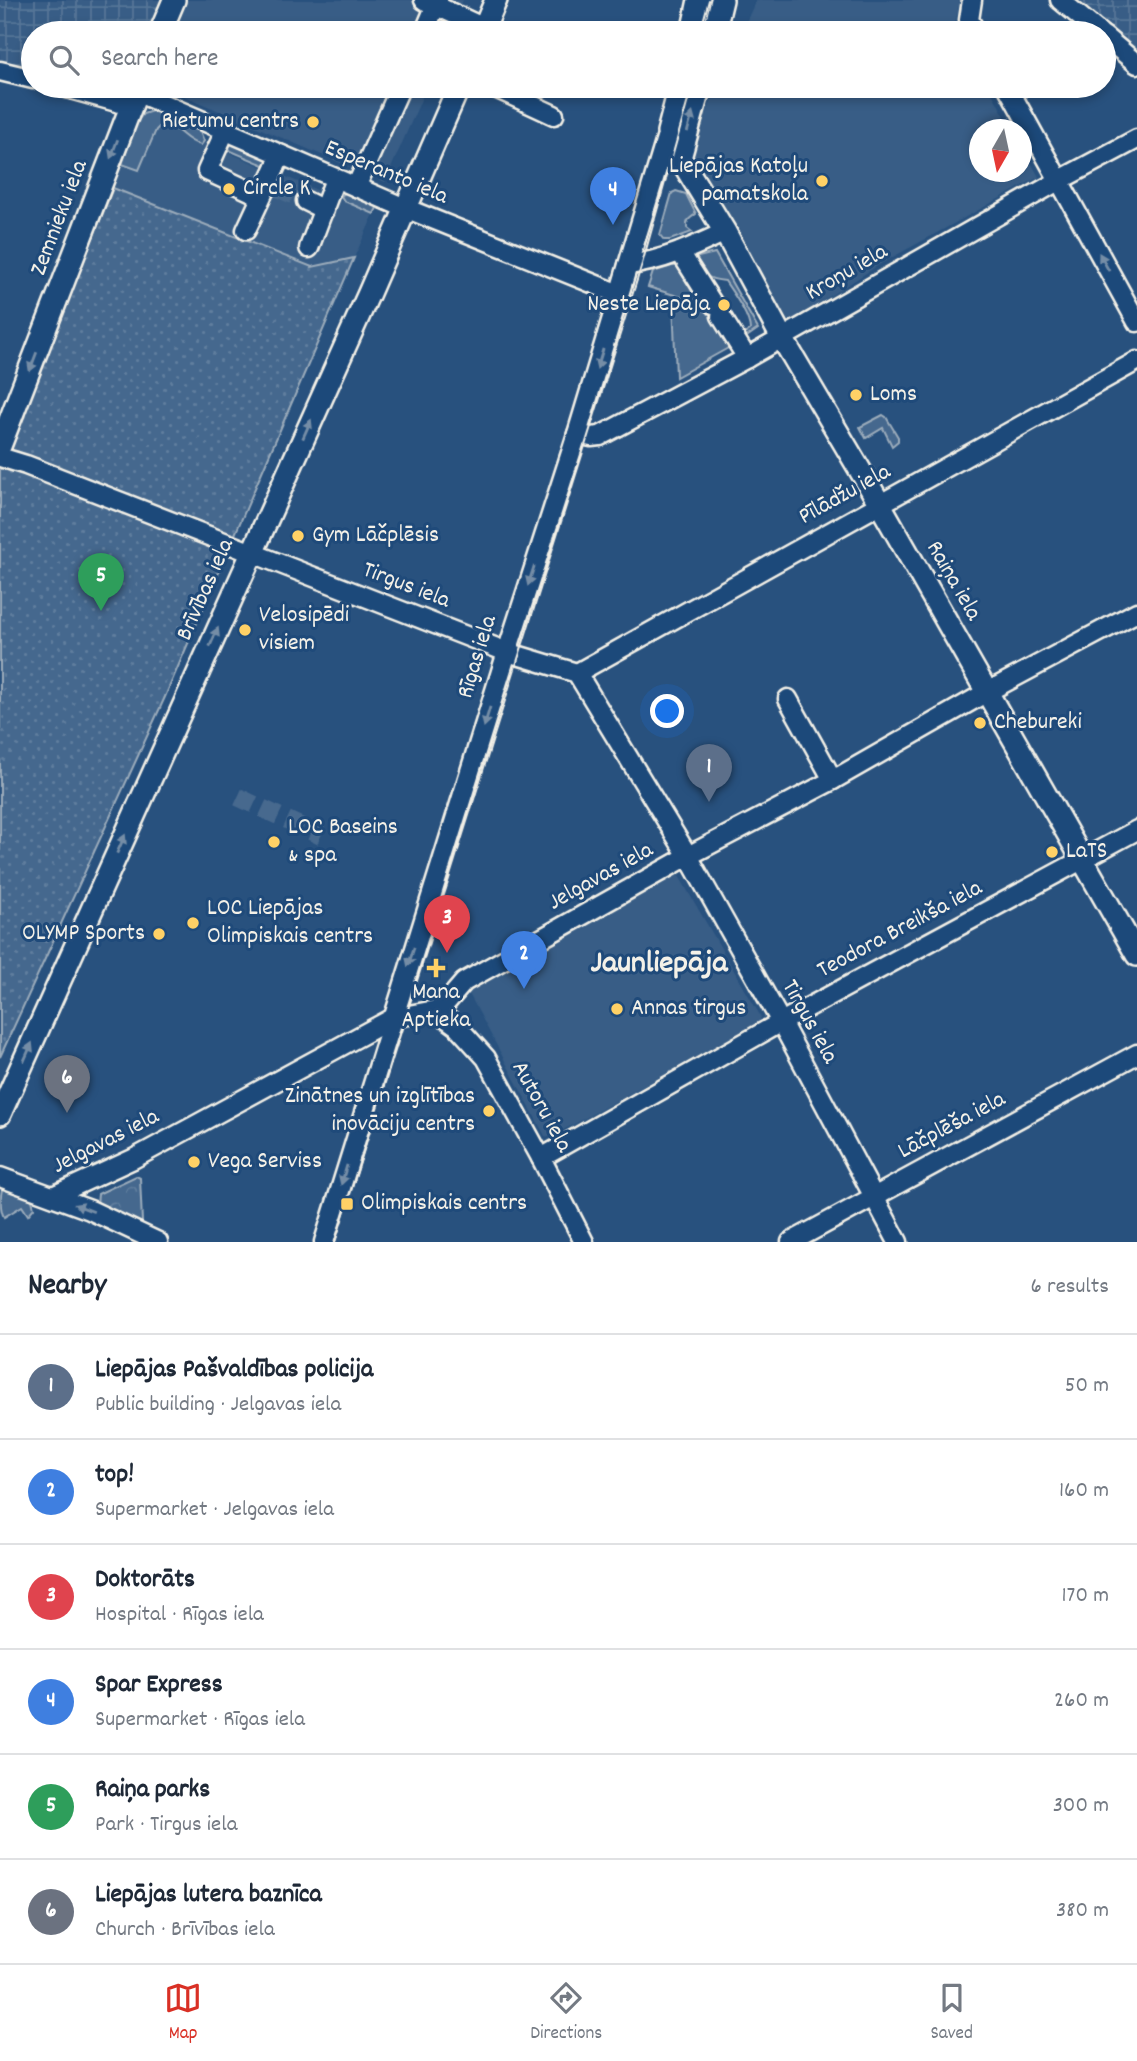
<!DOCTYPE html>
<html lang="en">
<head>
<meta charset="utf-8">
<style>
  :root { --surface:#fff; --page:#f6f6f7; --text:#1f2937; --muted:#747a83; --line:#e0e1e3; --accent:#d93025 }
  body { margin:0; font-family:Dekko,sans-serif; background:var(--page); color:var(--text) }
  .compass { position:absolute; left:969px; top:119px; width:63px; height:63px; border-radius:50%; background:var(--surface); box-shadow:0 4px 10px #0003; rotate:189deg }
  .you { position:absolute; left:668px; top:712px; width:24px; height:24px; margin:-18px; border:5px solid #fff; border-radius:50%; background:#1a73e8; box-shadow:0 0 0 10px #1a73e833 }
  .badge { display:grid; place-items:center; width:46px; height:46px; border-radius:50%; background:var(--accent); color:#fff; font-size:23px; font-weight:700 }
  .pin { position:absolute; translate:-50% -58px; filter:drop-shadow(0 2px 4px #0008) }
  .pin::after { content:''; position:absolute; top:37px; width:24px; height:21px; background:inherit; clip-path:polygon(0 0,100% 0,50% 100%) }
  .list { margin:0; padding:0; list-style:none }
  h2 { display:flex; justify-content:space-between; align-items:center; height:91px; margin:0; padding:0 28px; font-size:30px }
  h2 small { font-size:23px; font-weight:400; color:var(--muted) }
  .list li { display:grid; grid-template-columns:46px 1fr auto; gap:21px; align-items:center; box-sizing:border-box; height:105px; padding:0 28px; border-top:2px solid var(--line) }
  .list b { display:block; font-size:26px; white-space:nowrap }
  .list p { margin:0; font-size:23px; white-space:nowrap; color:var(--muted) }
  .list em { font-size:23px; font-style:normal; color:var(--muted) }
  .icon { flex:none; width:38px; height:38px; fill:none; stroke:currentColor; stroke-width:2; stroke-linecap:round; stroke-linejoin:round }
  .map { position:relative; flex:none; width:1137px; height:1242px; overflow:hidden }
  .search { position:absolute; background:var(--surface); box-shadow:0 4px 10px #0003; left:21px; right:21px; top:21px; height:77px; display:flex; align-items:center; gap:18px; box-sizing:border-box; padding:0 24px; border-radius:38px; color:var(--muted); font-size:26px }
  .sheet { height:721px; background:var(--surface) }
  nav { display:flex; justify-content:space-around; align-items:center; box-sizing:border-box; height:98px; border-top:2px solid var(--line); background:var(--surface); font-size:19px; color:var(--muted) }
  nav a { display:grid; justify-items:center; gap:4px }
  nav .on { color:var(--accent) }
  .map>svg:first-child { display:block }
</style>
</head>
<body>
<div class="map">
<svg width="1137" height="1242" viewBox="0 0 1137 1242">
  <defs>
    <pattern id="industrial-grid" width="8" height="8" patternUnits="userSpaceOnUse" patternTransform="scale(1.75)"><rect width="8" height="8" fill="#375d86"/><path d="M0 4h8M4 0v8" fill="none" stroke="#557597"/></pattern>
    <pattern id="forest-crowns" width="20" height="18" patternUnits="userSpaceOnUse" patternTransform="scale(1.75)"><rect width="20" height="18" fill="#45688e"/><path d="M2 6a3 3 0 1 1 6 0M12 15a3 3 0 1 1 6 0" fill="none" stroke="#607e9e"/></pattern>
    <pattern id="park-dots" width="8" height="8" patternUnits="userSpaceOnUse" patternTransform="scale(1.75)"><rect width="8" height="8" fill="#45688e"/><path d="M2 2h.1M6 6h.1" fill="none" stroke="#607e9e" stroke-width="1.8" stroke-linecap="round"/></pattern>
  </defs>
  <rect width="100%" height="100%" fill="#28517e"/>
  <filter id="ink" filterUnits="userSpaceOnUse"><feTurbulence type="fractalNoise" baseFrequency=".0143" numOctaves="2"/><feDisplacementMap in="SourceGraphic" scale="14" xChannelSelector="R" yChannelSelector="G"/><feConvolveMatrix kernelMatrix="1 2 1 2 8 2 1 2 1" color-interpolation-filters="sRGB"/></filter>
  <g filter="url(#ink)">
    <g fill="#375d86">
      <polygon points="185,0 463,0 449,33 173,33"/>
      <polygon points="756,0 960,0 955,25 960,33 741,33"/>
      <polygon points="161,86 427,86 385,182"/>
      <polygon points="718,86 988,86 1012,129 979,130 979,172 1021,172 1022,146 1039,177 882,263 786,324 688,153"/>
      <polygon points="142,116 374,214 354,258 312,267 113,188 137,122"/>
      <polygon points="672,875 679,876 761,1017 759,1022 571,1126 549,1137 545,1136 467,990 553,940"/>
    </g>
    <g fill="url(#industrial-grid)">
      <polygon points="0,0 161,0 148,33 33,33 33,69 0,61"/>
      <polygon points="1074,0 1137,0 1137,52"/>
    </g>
    <g fill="#45688e" stroke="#9cacbb" stroke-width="2">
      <path d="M152,111L167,116L200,131L204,141L201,145C183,141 180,125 161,125L156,130L139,170L122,164L137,122L143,114Z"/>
      <polygon points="231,143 268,157 270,160 268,165 264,165 231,151 229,148"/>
      <path d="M676,191L686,194L696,214C690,218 686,220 687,228L692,232L670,240H664L660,235L672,193Z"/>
      <polygon points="346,192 378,206 374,214 344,201 341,196"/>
      <path d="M715,253L758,329L745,338L743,335L750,330C750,316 733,293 725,281C705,279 704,275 694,258Z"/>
      <polygon points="672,266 677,266 693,293 691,300 648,287 653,272"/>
      <polygon points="700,295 703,301 700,304 703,309 706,308 730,347 676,377 673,299 694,305 696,298"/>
      <polygon points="883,415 886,417 898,437 898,441 892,446 883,428 866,438 860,427"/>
      <path d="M5,1188L16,1191L32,1200L34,1208L28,1215L22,1206L4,1217C0,1210 0,1197 2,1189Z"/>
    </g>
    <polygon fill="url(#forest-crowns)" stroke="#9cacbb" stroke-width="2" points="136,1176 140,1178 142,1222 137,1223 97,1205 98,1194"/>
    <polygon fill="url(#park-dots)" stroke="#9cacbb" stroke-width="2" points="113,188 312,267 354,258 165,697 0,1057 0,470"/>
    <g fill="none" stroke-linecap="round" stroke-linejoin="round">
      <g stroke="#47698e" stroke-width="18" stroke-dasharray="18 9" stroke-linecap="butt">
        <polyline points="277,188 306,201"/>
        <polyline points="238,797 321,836"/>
      </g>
      <defs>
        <g id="minor">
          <polyline points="424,0 484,28"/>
          <polyline points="972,0 969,20 977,33"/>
          <polyline points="1060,0 1100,33"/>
          <polyline points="424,33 438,0"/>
          <polyline points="1104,36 1137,64"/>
          <polyline points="0,71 33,79"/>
          <polyline points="59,86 131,106"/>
          <polyline points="491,86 554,115"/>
          <polyline points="1007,86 1137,322"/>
          <polyline points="136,92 405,208 619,294"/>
          <polyline points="225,131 207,171 261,196"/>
          <polyline points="356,187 401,86"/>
          <polyline points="306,201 324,210"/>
          <polyline points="246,230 281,155"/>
          <polyline points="309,248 335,179"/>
          <polyline points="680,252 713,304"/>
          <path d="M628,265C663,261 693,247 725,232"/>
          <polyline points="721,316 747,358"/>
          <polyline points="577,434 591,437 600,436 747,358 1060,180 1137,139"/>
          <polyline points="0,457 26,465 507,652 577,673 688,856 781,1022 898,1242"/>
          <polyline points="577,673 1137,361"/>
          <polyline points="788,699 833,780"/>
          <polyline points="435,1010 457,1026 486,1058 541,1158 584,1242"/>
          <polyline points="541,1158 781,1022 1137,830"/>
          <polyline points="0,1177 90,1210 158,1242"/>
          <polyline points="53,1196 133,1159 393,1018 435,1010 446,1003 464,982 688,856 833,780 987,692 1137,612"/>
          <polyline points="324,1242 507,652 577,434 668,132"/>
          <polyline points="791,1242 1137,1054"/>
        </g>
        <g id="major">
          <polyline points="160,33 174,0"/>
          <polyline points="482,33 496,0"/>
          <polyline points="692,33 699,0"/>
          <polyline points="714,33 722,0"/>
          <polyline points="680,86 668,132 680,158 725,232 782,338 870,487 1137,955"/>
          <polyline points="680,158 700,86"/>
          <polyline points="0,446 139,86"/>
          <polyline points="0,1114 369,293 459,86"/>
        </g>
      </defs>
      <use href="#minor" stroke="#f4f1e8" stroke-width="23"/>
      <use href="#major" stroke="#f4f1e8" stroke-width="26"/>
      <use href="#minor" stroke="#1f4a7a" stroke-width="18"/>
      <use href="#major" stroke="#1f4a7a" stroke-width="21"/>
      <g stroke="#f4f1e8" stroke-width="2">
        <polyline points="700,33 709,0"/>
        <polyline points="335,1242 642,264 692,86"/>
      </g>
    </g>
    <defs><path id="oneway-solid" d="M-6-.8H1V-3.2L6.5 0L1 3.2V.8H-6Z" transform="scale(1.75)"/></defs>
    <g fill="#748da6">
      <use href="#oneway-solid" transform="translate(690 122) rotate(-75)"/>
      <use href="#oneway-solid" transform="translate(114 149) rotate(111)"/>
      <use href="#oneway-solid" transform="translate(1104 262) rotate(-119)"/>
      <use href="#oneway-solid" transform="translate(600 359) rotate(107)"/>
      <use href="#oneway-solid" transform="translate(33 362) rotate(111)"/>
      <use href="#oneway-solid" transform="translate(307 429) rotate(-66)"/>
      <use href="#oneway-solid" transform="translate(531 576) rotate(108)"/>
      <use href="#oneway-solid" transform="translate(214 637) rotate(-66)"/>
      <use href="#oneway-solid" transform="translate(487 717) rotate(107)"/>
      <use href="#oneway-solid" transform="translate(121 844) rotate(-66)"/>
      <use href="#oneway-solid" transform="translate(411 957) rotate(108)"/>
      <use href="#oneway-solid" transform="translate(28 1052) rotate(-66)"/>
      <use href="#oneway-solid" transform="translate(344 1175) rotate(107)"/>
      <use href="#oneway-solid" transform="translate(84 1208) rotate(-159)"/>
    </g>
  </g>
  <g fill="#ffd166" stroke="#1f4a7a" stroke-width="2.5">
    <circle cx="313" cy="122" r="7"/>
    <circle cx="822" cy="181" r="7"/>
    <circle cx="229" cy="189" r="7"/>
    <circle cx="724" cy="305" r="7"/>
    <circle cx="856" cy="395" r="7"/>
    <circle cx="298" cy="536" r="7"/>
    <circle cx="245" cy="630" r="7"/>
    <circle cx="980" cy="723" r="7"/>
    <circle cx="274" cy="842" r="7"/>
    <circle cx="1052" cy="852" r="7"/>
    <circle cx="193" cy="923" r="7"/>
    <circle cx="159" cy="934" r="7"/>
    <path d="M432.5 957.5h7v7h7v7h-7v7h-7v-7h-7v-7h7z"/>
    <circle cx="617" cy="1009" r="7"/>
    <circle cx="489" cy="1111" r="7"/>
    <circle cx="194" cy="1162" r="7"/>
    <rect x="340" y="1197" width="14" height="14" rx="3.5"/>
  </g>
  <g text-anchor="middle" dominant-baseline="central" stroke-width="6" stroke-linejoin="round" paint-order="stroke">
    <g font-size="24" fill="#f4f1e8" stroke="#1f4a7a" text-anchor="start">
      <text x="299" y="122" text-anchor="end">Rietumu centrs</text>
      <text x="808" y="167" text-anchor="end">Liepājas Katoļu<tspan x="808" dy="28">pamatskola</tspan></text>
      <text x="243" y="189">Circle K</text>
      <text x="710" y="305" text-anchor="end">Neste Liepāja</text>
      <text x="870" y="395">Loms</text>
      <text x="312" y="536">Gym Lāčplēsis</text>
      <text x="259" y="616">Velosipēdi<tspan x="259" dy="28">visiem</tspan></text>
      <text x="994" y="723">Chebureki</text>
      <text x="288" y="828">LOC Baseins<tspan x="288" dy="28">&amp; spa</tspan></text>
      <text x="1066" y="852">LaTS</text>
      <text x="207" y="909">LOC Liepājas<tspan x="207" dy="28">Olimpiskais centrs</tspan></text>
      <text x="145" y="934" text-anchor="end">OLYMP Sports</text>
      <text x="436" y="993" text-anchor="middle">Mana<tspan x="436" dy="28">Aptieka</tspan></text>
      <text x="631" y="1009">Annas tirgus</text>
      <text x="475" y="1097" text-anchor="end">Zinātnes un izglītības<tspan x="475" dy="28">inovāciju centrs</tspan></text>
      <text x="208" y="1162">Vega Serviss</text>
      <text x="361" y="1204">Olimpiskais centrs</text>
    </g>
    <g font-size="24" fill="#f4f1e8" stroke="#1f4a7a">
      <text transform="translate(386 173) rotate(23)">Esperanto iela</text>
      <text transform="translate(60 218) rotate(-69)">Zemnieku iela</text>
      <text transform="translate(847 273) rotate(-30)">Kroņu iela</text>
      <text transform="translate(845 495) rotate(-29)">Pīlādžu iela</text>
      <text transform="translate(953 581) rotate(60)">Raiņa iela</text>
      <text transform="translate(406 586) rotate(21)">Tirgus iela</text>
      <text transform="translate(206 590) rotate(-66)">Brīvības iela</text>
      <text transform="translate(478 657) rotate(-73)">Rīgas iela</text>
      <text transform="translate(601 877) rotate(-29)">Jelgavas iela</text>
      <text transform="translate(900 930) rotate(-28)">Teodora Breikša iela</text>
      <text transform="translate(809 1022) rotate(61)">Tirgus iela</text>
      <text transform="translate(541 1107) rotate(61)">Autoru iela</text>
      <text transform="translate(952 1126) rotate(-28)">Lāčplēša iela</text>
      <text transform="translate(106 1142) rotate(-27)">Jelgavas iela</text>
    </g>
    <g font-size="32" font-weight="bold" fill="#f4f1e8" stroke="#1f4a7a">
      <text x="659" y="965">Jaunliepāja</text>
    </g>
  </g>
</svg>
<svg class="compass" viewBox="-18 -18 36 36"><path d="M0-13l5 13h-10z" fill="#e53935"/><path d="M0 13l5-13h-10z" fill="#747a83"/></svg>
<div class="you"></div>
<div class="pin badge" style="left:709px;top:802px;background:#5c6f8a">1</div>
<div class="pin badge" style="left:524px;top:989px;background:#3f7fe0">2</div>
<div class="pin badge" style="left:447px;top:953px;background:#e0444e">3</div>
<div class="pin badge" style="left:613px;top:225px;background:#3f7fe0">4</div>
<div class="pin badge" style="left:101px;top:611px;background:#2e9e5b">5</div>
<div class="pin badge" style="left:67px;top:1113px;background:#6b7280">6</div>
<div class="search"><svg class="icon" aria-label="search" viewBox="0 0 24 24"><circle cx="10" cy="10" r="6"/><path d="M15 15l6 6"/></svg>Search here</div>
</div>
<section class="sheet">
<h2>Nearby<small>6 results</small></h2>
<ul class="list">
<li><span class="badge" style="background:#5c6f8a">1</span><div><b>Liepājas Pašvaldības policija</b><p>Public building · Jelgavas iela</p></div><em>50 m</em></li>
<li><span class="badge" style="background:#3f7fe0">2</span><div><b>top!</b><p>Supermarket · Jelgavas iela</p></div><em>160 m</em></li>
<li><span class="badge" style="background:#e0444e">3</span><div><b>Doktorāts</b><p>Hospital · Rīgas iela</p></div><em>170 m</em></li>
<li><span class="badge" style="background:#3f7fe0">4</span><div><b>Spar Express</b><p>Supermarket · Rīgas iela</p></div><em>260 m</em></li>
<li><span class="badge" style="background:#2e9e5b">5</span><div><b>Raiņa parks</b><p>Park · Tirgus iela</p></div><em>300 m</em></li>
<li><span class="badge" style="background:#6b7280">6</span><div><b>Liepājas lutera baznīca</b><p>Church · Brīvības iela</p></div><em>380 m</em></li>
</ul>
</section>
<nav>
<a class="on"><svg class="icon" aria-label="map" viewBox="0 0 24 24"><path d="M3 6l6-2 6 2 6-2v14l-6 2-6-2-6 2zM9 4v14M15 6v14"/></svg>Map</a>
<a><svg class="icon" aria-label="directions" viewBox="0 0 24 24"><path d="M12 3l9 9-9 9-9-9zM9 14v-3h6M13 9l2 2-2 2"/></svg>Directions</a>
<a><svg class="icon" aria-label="saved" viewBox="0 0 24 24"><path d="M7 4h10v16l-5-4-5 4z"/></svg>Saved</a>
</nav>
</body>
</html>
